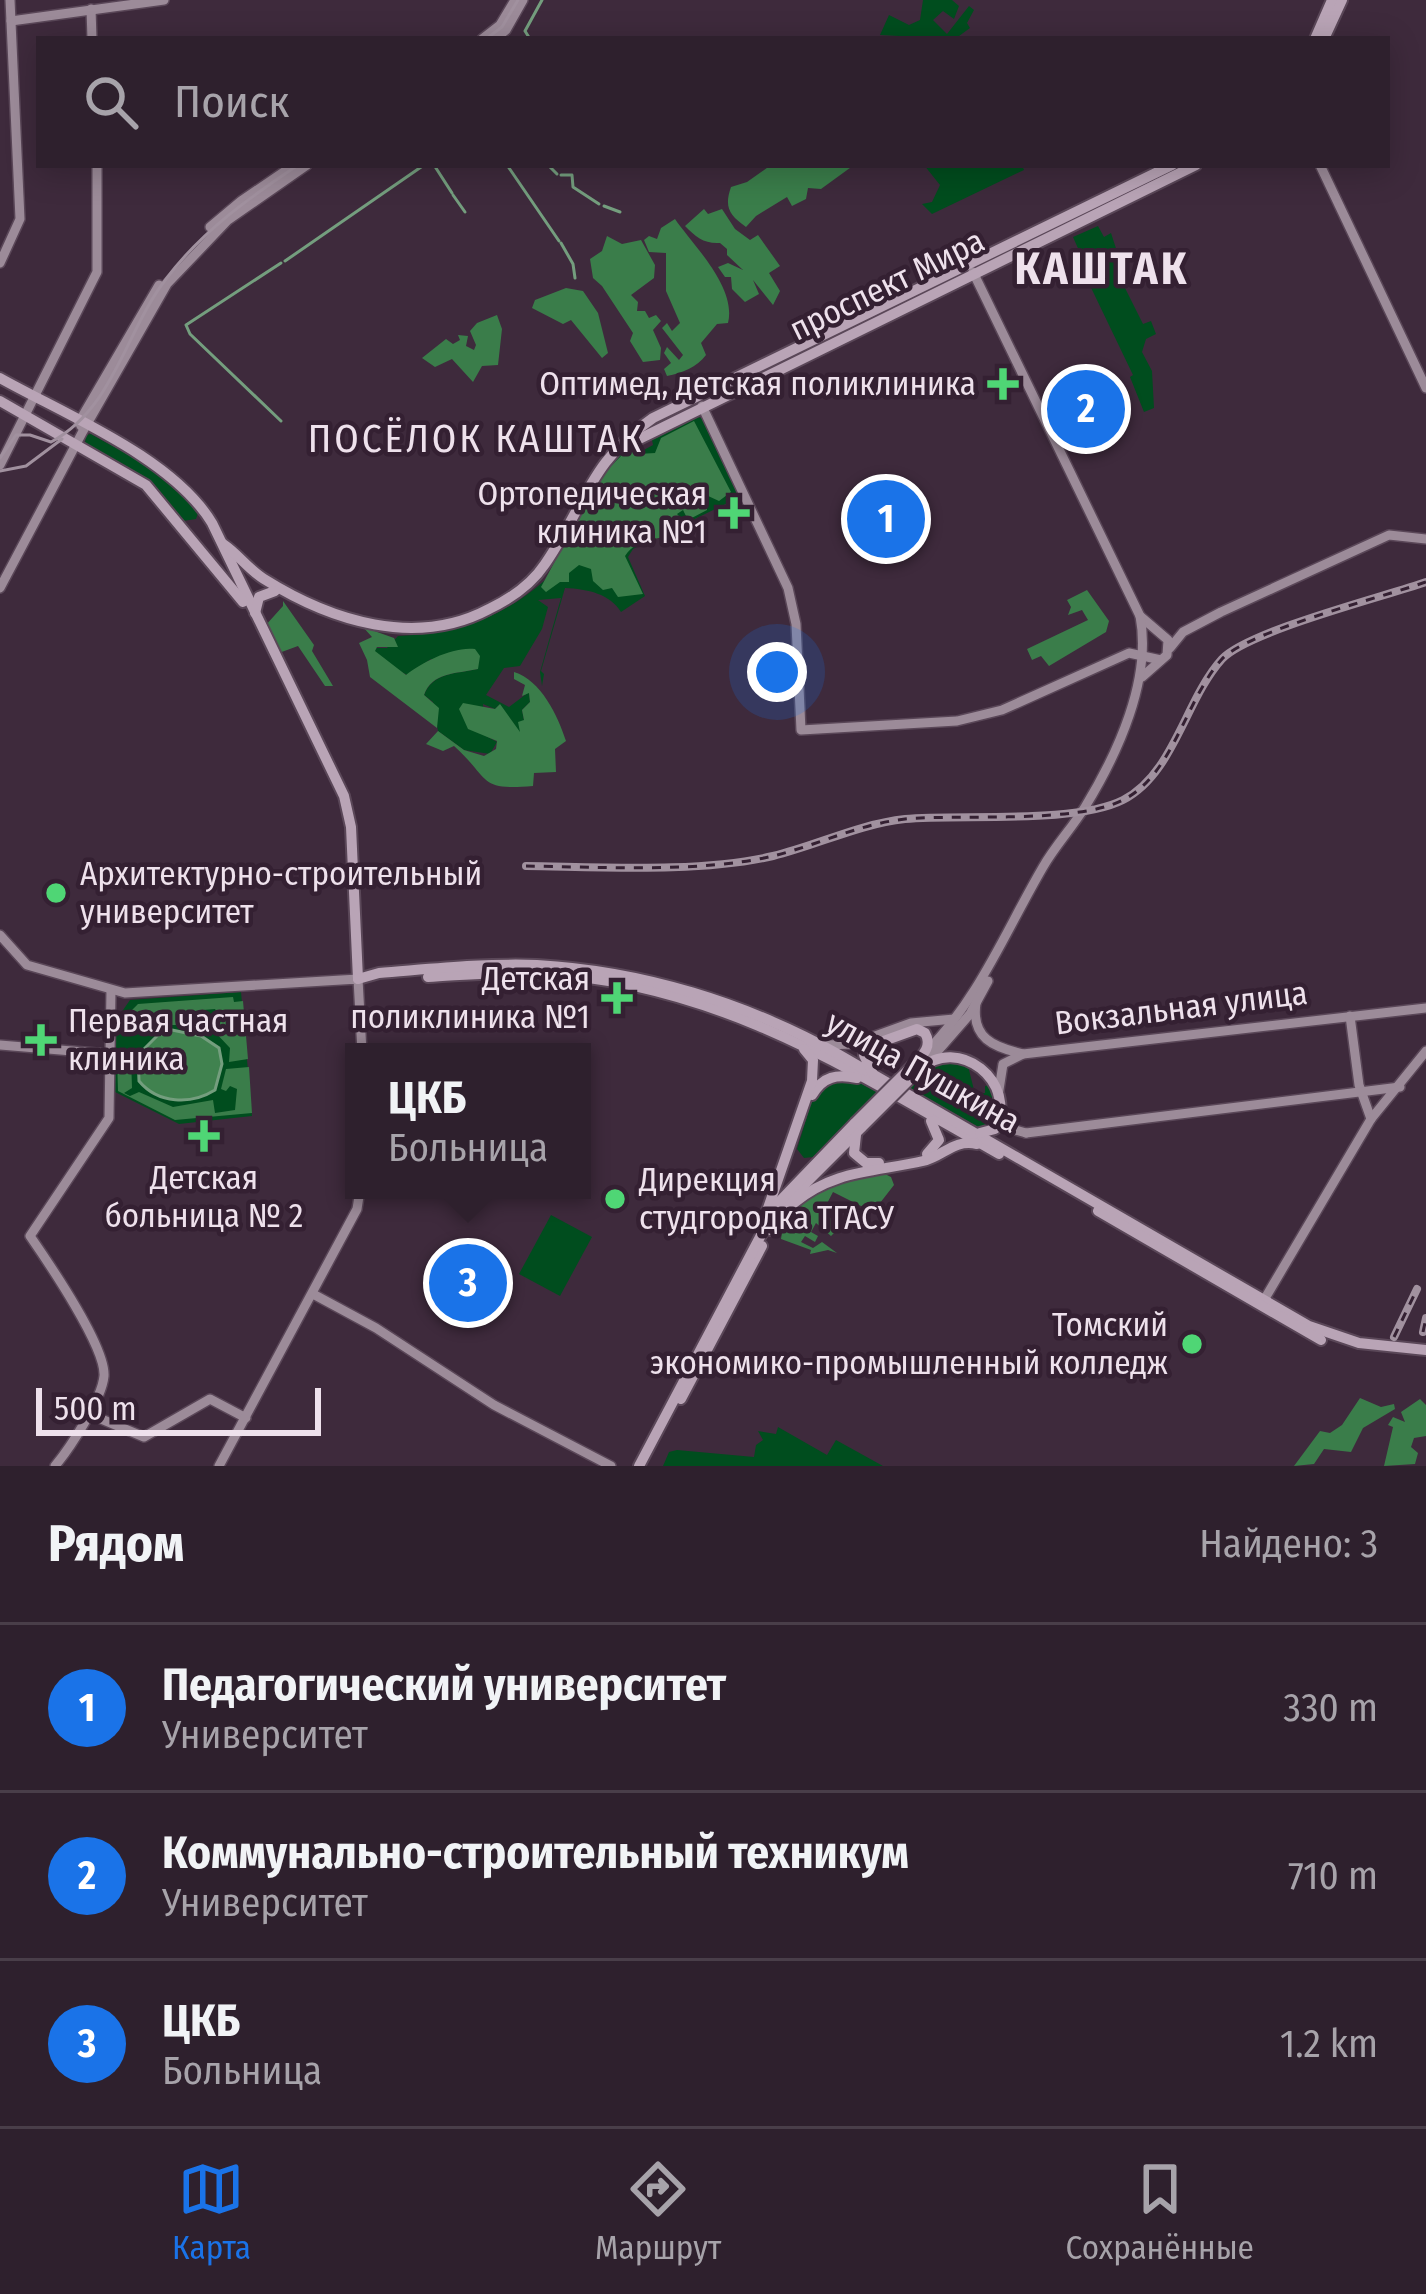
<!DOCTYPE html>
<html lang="ru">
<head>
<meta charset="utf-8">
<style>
  :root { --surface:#2e202d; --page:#3a2d39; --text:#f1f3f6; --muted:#a7a3aa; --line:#493e49; --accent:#1a73e8 }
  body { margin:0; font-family:"Fira Sans Condensed",sans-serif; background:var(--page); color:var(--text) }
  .scale { position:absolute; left:36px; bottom:30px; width:285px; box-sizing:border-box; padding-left:12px; border:6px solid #eee1ec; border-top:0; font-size:33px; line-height:42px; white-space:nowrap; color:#eee1ec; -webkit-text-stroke:9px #342032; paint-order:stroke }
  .you { position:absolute; left:777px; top:672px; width:42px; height:42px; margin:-30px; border:9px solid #fff; border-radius:50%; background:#1a73e8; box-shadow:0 0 0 18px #1a73e833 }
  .badge { display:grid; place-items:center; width:78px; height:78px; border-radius:50%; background:var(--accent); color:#fff; font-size:39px; font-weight:700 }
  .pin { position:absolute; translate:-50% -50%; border:6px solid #fff; box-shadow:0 3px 12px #0006 }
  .popup { position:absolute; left:345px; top:1043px; width:246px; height:156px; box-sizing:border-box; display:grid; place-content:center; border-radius:0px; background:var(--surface); filter:drop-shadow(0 3px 9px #0005); font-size:39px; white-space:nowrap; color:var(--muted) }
  .popup b { font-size:45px; color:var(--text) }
  .popup::after { content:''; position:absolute; left:50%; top:100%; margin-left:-24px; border:24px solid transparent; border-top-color:var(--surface) }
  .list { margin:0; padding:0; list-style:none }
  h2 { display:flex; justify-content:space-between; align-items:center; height:156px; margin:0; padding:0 48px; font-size:51px }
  h2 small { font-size:39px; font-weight:400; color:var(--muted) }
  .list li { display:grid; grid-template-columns:78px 1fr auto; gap:36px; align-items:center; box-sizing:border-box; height:168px; padding:0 48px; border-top:3px solid var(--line) }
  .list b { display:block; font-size:45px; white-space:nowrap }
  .list p { margin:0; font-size:39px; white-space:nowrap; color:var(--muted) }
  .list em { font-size:39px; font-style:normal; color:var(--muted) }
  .icon { flex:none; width:66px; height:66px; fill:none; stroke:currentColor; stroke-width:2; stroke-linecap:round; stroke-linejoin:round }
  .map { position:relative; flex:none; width:1426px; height:1466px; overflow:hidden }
  .search { position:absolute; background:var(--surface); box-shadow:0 6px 30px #0003; left:36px; right:36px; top:36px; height:132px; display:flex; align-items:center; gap:30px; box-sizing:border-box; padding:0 42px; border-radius:0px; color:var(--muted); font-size:45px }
  .sheet { height:660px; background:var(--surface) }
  nav { display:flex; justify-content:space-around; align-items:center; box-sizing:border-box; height:168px; border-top:3px solid var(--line); background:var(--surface); font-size:33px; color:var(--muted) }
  nav a { display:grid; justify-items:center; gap:6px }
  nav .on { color:var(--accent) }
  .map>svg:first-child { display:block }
</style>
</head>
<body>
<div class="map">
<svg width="1426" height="1466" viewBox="0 0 1426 1466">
  <rect width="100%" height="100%" fill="#3e2a3c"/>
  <g fill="#004d1e">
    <polygon points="923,0 952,0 959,6 954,19 943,11 933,20 947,34 969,6 974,10 967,23 970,28 955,39 880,35 889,15 909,25 920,20"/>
    <polygon points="924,165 1022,165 1024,170 932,214 922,204 932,202 940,185"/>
    <polygon points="1098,226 1104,237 1111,233 1124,273 1119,276 1143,324 1151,321 1156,334 1146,339 1142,352 1152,371 1154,408 1144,412 1130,377 1133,375 1083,271 1084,262 1073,237"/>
    <path d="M698,417L704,419L742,496L633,549L628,557L645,596L621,612C610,594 588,589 565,588L541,671L544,674L542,686L540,672L561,598L538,600L548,607L542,629L520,666L504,668L486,695L509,707L529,692L530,702L522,710L524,720L521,735L499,705L495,709L483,704L486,736L497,742L490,754L464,750L438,731L433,702L424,695C433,672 456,674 478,669L431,659L407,675L369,654L377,648H387L398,636C456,634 500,619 544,581C561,567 569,534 580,514C593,489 605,464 630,447L642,451L653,445L652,440Z"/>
    <path d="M91,434C129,456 175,474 198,513L196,519L183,521L144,479L85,444L86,435Z"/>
    <polygon points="241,992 252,1116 179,1124 115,1092 114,1023 130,1000"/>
    <polygon points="952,1061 968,1066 975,1094 985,1093 985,1086 992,1085 994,1125 980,1128 910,1088 933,1066"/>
    <polygon points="854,1080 877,1092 813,1157 804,1158 797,1149 813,1097 828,1081"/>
    <polygon points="551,1215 592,1237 560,1296 519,1274"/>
    <polygon points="778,1427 827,1455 836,1440 883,1466 663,1466 669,1452 677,1450 754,1457 756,1445 763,1440 758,1431 776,1434"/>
  </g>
  <g fill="#3a7d4a">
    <path d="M771,165H854L821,189L808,188L806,199L792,206L787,197L756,216L746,227C729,215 724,207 731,187L747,182Z"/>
    <path d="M704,209L708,214L722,209L735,229L750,240L758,235L780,266L769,273L780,291L773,305L753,280L759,294L745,302L732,289L731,277H725L718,267L728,263L743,270L727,255V249L720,243C704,244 696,237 685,226Z"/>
    <path d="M675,219C692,244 737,287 728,323L717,324L701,343L706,355C697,367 682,373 667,376L664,369L671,363L664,353L667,347L679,360L683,355L662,328L667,323L672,331L680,323L666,291V253L649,252L644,240L649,236L657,239L661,228Z"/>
    <polygon points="607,236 622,244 641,240 655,265 654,278 631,295 638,302 637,311 645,311 649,318 656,315 661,321 653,330 661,348 660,360 643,362 630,341 633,333 602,286 593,278 590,259 602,251"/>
    <polygon points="566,288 583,291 598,313 608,353 602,358 571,320 563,324 532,308 535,300"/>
    <polygon points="497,315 502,329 498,365 482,366 473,382 452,359 435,367 422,358 446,339 453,344 460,340 458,335 468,336 466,346 474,350 476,345 470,331 477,323"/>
    <path d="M694,421L731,492L719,501L706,495L707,510L688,520L683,510L677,514L683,520L681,531C663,541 638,536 625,556L643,594L618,597L612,588L603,590L593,581L591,569L579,565L569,573V582H560L546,592L541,587L601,476L630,447L638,454L655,453L661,438Z"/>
    <polygon points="1087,590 1109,621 1106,632 1049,666 1041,656 1032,660 1027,649 1088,620 1082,610 1068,615 1071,607 1067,600"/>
    <polygon points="283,601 314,645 312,651 333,686 325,686 298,646 279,653 265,626 283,606"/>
    <path d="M363,627L394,638L398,647H377L375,651L406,675C422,662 454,646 475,649L480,656L478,669C456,674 432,672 424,695L439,708L437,728L370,677L367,660L359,643L372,637Z"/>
    <path d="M514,672C541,680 558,716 566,741L555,749L556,772L534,773L533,786C477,791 491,779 454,746L443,751L426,744L438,731L464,750L484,756L496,749L497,741L468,729L459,709L463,703L495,709L500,704L520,732L518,722L524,720L522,710L530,702L529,693L522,696L525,685L514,679Z"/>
    <polygon points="233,997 234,1002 243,1001 248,1059 229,1062 230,1048 214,1031 222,1020 215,1009 203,1010 192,1025 171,1025 152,1030 132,1010 138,1004"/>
    <polygon points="117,1056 131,1057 132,1088 124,1093 130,1096 139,1092 173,1107 213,1100 215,1113 235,1110 237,1089 230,1086 226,1091 221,1089 226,1069 249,1067 252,1113 175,1120 118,1091"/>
    <path d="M879,1171L891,1177L894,1185L873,1212L833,1192L822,1213L842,1225L831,1236L816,1223L811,1232L818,1236L815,1242L805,1236L801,1242L813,1248L822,1242L837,1253L828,1250L810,1254L811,1250L781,1239C789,1192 839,1182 879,1171Z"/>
    <polygon points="1360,1398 1381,1407 1394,1404 1395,1409 1363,1428 1351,1452 1324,1449 1314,1464 1294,1466 1320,1431 1330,1433 1342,1425"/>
    <polygon points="1420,1399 1426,1405 1426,1436 1414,1438 1411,1447 1418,1453 1415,1464 1384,1466 1393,1427 1388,1425 1393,1417 1405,1422 1401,1412"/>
  </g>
  <path fill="#40824f" stroke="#749e7e" stroke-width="3" d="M172,1030L201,1036L219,1048L222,1064L215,1090C191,1105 158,1104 139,1081L138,1055L158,1035Z"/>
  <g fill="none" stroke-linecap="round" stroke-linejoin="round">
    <g stroke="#749e7e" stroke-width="3">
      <polyline points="530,39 525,31 542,0"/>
      <polyline points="434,165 452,193"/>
      <polyline points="507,165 559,241"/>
      <polyline points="548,165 557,174"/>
      <polyline points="561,175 572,175 573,187 599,204"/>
      <polyline points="453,195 465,212"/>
      <polyline points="604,206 620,212"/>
      <polyline points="561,243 573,264 575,278"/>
      <polyline points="285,261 424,165"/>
      <polyline points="281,421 190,334 186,325 281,263"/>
    </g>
    <defs>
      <g id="secondary">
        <polyline points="91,9 92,39"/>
        <polyline points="11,21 164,0"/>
        <polyline points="482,39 500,25 515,0"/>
        <polyline points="495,39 506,30 523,0"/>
        <polyline points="1320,165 1426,388"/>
        <polyline points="210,227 241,201 294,165"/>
        <polyline points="0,263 20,219 10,0"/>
        <polyline points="973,272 1140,616 1168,640 1167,655 1142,677"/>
        <polyline points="702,406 788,588 796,624 801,730 957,721 1002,710 1129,653 1161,660"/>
        <polyline points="81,426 79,422 159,285"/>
        <polyline points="0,465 97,272 97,165"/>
        <polyline points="0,588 83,431 167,284 228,220 307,165"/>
        <polyline points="1170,648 1183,632 1221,612 1389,535 1426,539"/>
        <polyline points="0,935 27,965 125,993 358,979 362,1052"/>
        <path d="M976,1003C971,1038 993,1047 1023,1054L1426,1008"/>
        <polyline points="1350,1016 1359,1085 1371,1119"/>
        <polyline points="0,1045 108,1054"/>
        <polyline points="826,1045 853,1044 911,1023 954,1019"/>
        <path d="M925,1053C979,999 1005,932 1043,867C1055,846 1072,828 1085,807C1118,753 1152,679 1140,616"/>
        <polyline points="929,1061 970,1014 988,981"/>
        <polyline points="998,1096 1003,1064 1023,1054"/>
        <polyline points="1001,1111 1012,1129 1026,1133"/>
        <polyline points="1026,1133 1400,1087"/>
        <polyline points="313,1294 376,1328 494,1405 611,1466"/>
        <polyline points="1264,1300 1371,1119 1426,1051"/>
        <polyline points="87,1413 144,1437 210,1399 246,1418"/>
        <path d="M55,1466C70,1448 102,1399 104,1376C106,1347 48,1262 30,1236L109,1118L111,990"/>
        <polyline points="219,1466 357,1209 360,1190"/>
      </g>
      <g id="primary">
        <polyline points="1315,39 1332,0"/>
        <polyline points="1324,39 1342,0"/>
        <path d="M0,378C66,415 173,458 212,523L344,796L351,827L358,979"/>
        <polyline points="0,401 146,485 243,602"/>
        <polyline points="629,444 1196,165"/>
        <path d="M223,544C238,554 248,569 264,579C331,621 416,648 489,609C512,598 531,585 545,564C585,506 590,461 653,418L1172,165"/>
        <polyline points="255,613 259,597 275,591"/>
        <path d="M428,977C464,975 502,971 539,973C718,983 848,1068 999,1154"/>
        <path d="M358,979L379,973C431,969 484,963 537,965C643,971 746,1003 838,1054L1309,1326L1359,1343L1426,1350"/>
        <path d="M919,1070C958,1033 1019,1083 995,1129L980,1133"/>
        <path d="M872,1072L864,1055L867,1047L917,1029L925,1033C933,1047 922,1056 912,1066"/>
        <path d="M812,1095C823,1076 837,1074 857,1078"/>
        <polyline points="856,1135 854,1153 866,1163 879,1163"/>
        <polyline points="927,1154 939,1140 931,1121"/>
        <path d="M794,1203C833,1170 875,1172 923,1161C944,1156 953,1139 977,1144"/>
        <polyline points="767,1211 812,1081 813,1060 804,1049"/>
        <polyline points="1098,1211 1321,1340"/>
        <polyline points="771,1230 795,1194 862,1127"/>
        <polyline points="681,1399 762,1246"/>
        <polyline points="639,1466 778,1203 855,1123"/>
      </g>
    </defs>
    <use href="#secondary" stroke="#5a4758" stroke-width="12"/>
    <use href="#primary" stroke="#5a4758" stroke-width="14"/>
    <use href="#secondary" stroke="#9c8b99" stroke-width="9"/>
    <use href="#primary" stroke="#b9a4b6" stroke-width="10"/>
    <g stroke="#a1919f" stroke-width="3">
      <polyline points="486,39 502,27 518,0"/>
      <path d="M0,458L16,435H30L51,442C114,408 125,332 166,279C202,231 249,198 298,165"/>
      <polyline points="0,471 26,466 62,439"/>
    </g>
    <defs>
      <g id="rail">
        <path d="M526,866C601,867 701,873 773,856C818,845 859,824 905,819C962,814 1076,824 1123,800C1174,774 1185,700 1222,659C1248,631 1383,597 1426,582"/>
        <polyline points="1423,1332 1426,1318"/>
        <polyline points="1394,1337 1417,1289"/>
      </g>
    </defs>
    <use href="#rail" stroke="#a1919f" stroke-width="8"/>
    <use href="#rail" stroke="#342032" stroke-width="3" stroke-dasharray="9" stroke-linecap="butt"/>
    <defs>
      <g id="primary-bridge">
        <polyline points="855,1123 912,1066"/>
        <polyline points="862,1127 919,1070"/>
      </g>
    </defs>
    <use href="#primary-bridge" stroke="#5a4758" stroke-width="14" stroke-linecap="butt"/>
    <use href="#primary-bridge" stroke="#b9a4b6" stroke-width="10"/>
  </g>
  <g fill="#4fd675" stroke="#342032" stroke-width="4.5">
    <path d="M997 366h12v12h12v12h-12v12h-12v-12h-12v-12h12z"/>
    <path d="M728 495h12v12h12v12h-12v12h-12v-12h-12v-12h12z"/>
    <circle cx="56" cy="893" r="12"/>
    <path d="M611 980h12v12h12v12h-12v12h-12v-12h-12v-12h12z"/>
    <path d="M35 1022h12v12h12v12h-12v12h-12v-12h-12v-12h12z"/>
    <path d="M198 1118h12v12h12v12h-12v12h-12v-12h-12v-12h12z"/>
    <circle cx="615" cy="1199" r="12"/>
    <circle cx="1192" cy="1344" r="12"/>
  </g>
  <g text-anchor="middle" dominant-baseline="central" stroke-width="9" stroke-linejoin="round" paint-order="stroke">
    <g font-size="33" fill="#eee1ec" stroke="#342032">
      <text transform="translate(887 285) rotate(-26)">проспект Мира</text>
      <text transform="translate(1181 1008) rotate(-7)">Вокзальная улица</text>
      <text transform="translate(923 1072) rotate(29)">улица Пушкина</text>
    </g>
    <g font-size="33" fill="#eee1ec" stroke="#342032" text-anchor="end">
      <text x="976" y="384">Оптимед, детская поликлиника</text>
      <text x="707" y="494">Ортопедическая<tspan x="707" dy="38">клиника №1</tspan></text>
      <text x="80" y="874" text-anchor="start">Архитектурно-строительный<tspan x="80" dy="38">университет</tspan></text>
      <text x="590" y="979">Детская<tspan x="590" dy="38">поликлиника №1</tspan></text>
      <text x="68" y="1021" text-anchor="start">Первая частная<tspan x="68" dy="38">клиника</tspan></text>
      <text x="204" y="1178" text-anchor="middle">Детская<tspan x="204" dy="38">больница № 2</tspan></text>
      <text x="639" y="1180" text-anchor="start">Дирекция<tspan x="639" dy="38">студгородка ТГАСУ</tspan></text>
      <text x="1168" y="1325">Томский<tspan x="1168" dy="38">экономико-промышленный колледж</tspan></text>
    </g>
    <g font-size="39" letter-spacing="3" fill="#eee1ec" stroke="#342032">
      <text x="476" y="439">ПОСЁЛОК КАШТАК</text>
    </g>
    <g font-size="45" font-weight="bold" letter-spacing="3" fill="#eee1ec" stroke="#342032">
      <text x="1102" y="269">КАШТАК</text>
    </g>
  </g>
</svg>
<div class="scale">500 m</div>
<div class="you"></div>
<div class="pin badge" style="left:886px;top:519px">1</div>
<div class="pin badge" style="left:1086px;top:409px">2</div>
<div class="pin badge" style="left:468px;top:1283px">3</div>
<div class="popup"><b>ЦКБ</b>Больница</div>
<div class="search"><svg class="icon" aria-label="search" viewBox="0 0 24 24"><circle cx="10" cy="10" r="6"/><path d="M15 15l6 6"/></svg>Поиск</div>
</div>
<section class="sheet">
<h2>Рядом<small>Найдено: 3</small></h2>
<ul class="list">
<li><span class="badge">1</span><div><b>Педагогический университет</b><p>Университет</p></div><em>330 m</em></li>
<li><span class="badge">2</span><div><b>Коммунально-строительный техникум</b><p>Университет</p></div><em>710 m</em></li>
<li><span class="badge">3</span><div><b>ЦКБ</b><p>Больница</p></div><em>1.2 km</em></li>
</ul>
</section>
<nav>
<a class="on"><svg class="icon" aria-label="map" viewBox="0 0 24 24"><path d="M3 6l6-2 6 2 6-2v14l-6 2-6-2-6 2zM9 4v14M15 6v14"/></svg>Карта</a>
<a><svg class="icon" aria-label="directions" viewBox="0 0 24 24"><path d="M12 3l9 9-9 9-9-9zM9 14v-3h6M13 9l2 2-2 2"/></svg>Маршрут</a>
<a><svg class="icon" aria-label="saved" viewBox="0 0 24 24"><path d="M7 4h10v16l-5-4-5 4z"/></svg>Сохранённые</a>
</nav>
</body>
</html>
